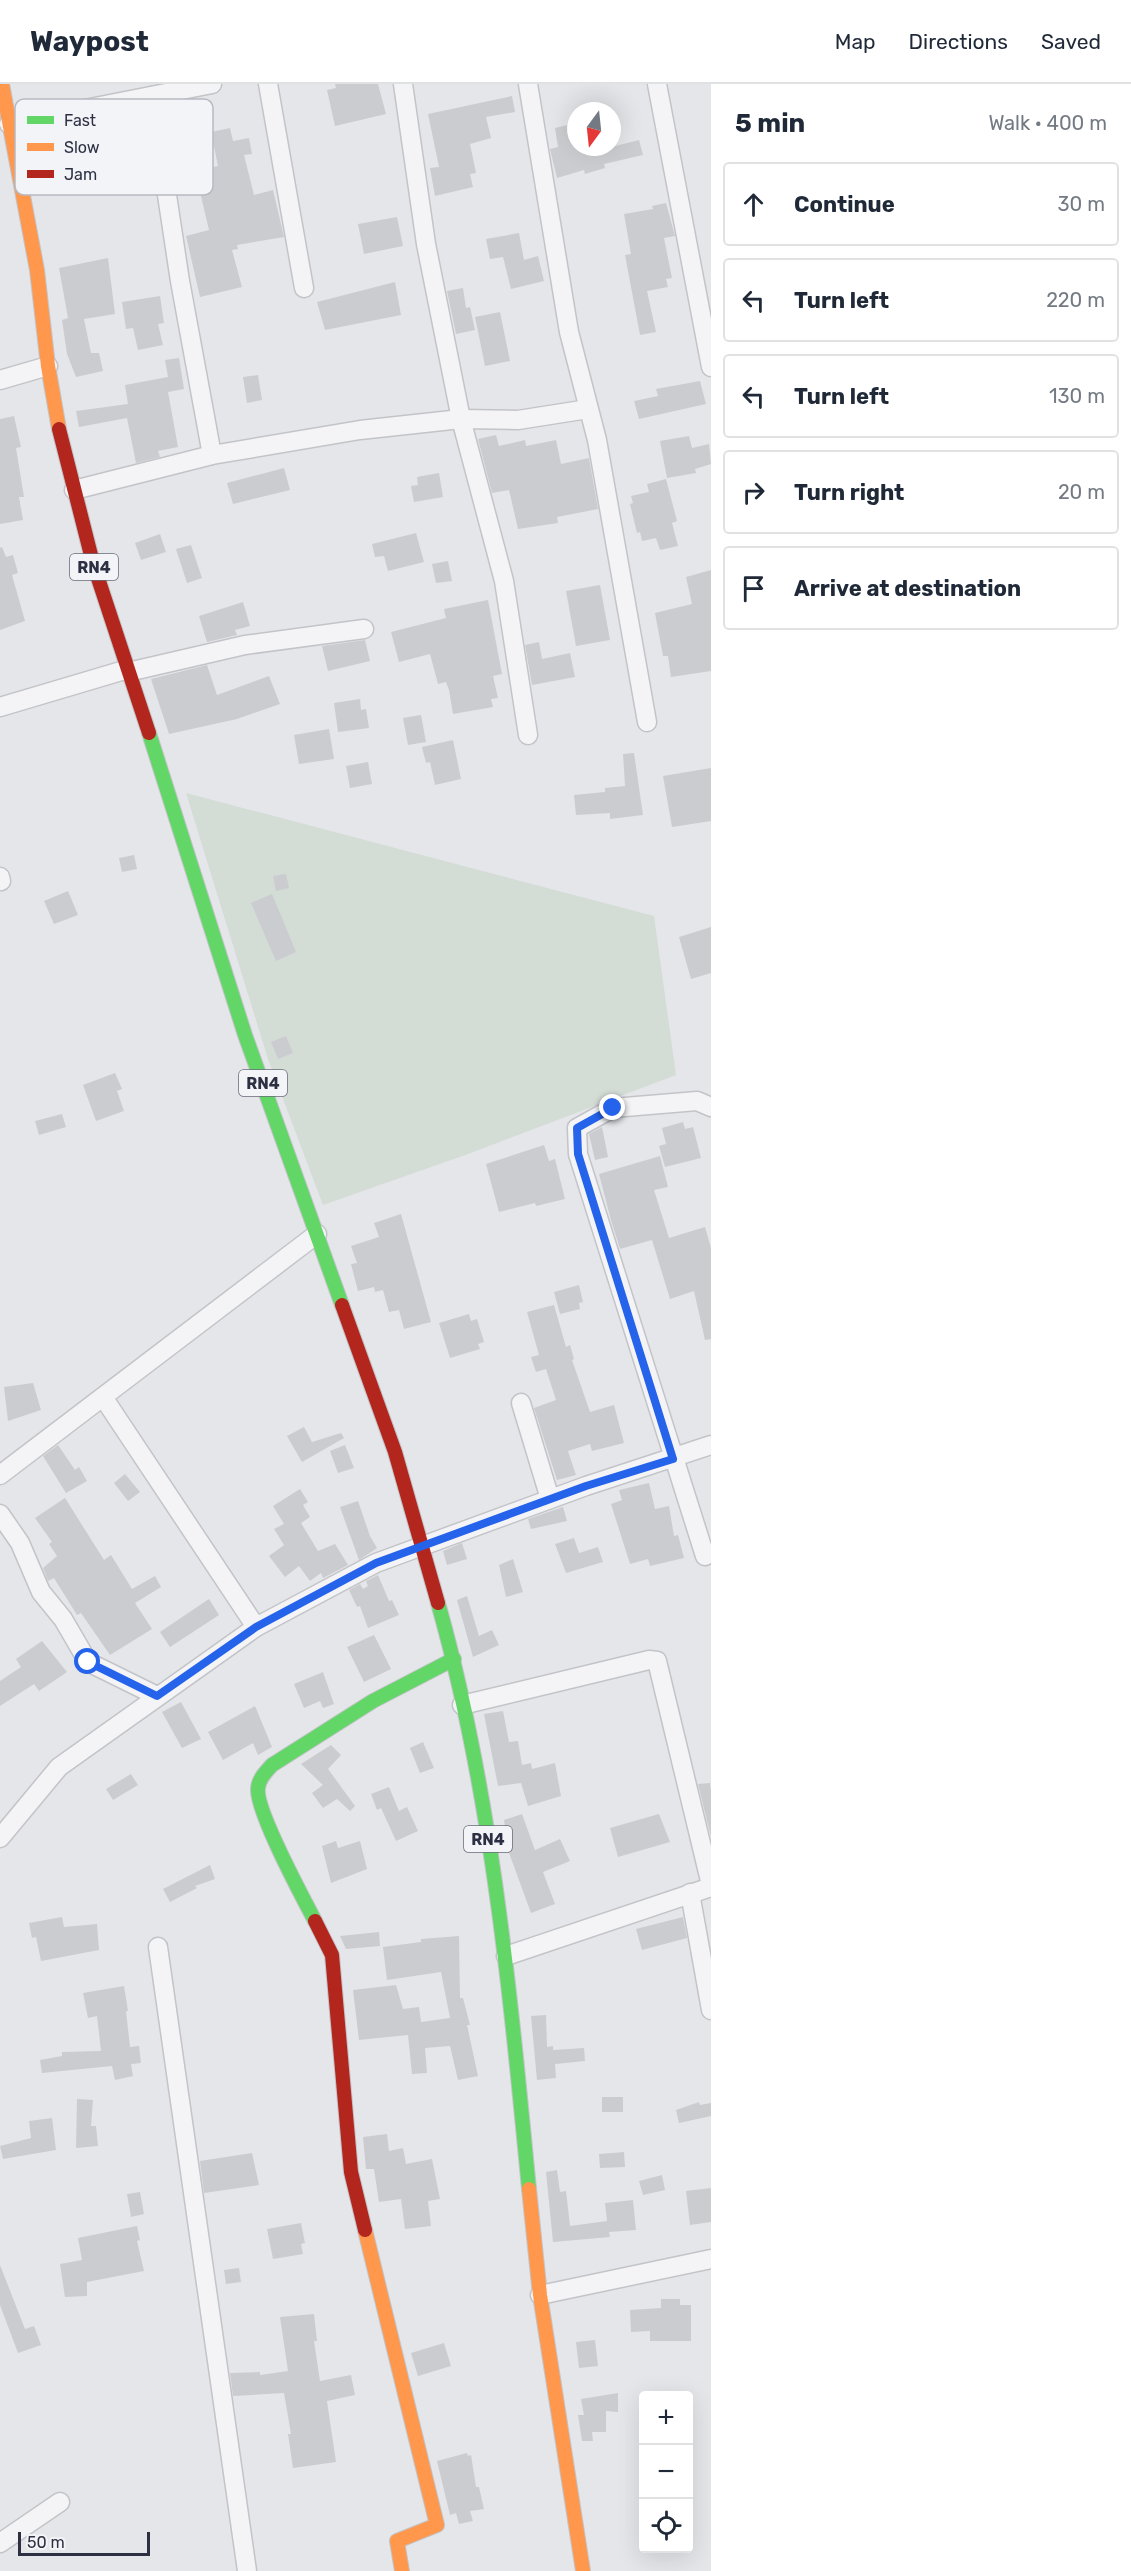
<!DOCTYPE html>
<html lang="en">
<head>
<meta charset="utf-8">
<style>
  :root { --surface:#fff; --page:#f2f2f3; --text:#1f2937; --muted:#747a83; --line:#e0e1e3 }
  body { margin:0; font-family:Rubik,sans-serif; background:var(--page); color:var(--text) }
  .controls { position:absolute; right:18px; bottom:18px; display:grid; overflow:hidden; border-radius:6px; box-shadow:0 6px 24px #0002 }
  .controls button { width:54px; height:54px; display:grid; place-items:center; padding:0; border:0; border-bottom:2px solid var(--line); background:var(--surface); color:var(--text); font:30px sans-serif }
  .compass { position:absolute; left:567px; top:18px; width:54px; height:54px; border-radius:50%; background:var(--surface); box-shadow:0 6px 24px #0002; rotate:195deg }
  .scale { position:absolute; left:18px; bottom:15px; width:132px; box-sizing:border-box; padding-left:6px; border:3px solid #2d3042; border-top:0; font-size:16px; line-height:21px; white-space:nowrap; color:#2d3042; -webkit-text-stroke:4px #f3f4f8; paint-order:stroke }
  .stop { position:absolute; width:18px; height:18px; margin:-14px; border:4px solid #2563eb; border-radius:50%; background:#fff }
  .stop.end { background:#2563eb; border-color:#fff; box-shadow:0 2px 6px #0008 }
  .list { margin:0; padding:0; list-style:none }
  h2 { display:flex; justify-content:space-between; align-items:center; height:78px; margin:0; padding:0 24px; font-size:26px }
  h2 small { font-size:20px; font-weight:400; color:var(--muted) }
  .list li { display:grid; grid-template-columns:39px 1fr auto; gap:18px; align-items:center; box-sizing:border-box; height:84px; margin:0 12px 12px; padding:0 12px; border:2px solid var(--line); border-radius:6px }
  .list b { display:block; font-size:22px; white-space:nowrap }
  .list em { font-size:20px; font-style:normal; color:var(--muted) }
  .icon { flex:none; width:33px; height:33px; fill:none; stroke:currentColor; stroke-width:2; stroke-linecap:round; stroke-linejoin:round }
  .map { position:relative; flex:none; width:711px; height:2487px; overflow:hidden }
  header { display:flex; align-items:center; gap:36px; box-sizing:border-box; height:84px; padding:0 30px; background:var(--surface); border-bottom:2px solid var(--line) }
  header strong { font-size:28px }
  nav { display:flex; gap:33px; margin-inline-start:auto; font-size:21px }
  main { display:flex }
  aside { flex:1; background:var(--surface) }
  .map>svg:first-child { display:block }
</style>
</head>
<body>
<header>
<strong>Waypost</strong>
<nav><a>Map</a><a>Directions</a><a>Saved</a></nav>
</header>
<main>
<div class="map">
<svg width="711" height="2487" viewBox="0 0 711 2487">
  <rect width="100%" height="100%" fill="#e5e6ea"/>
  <polygon fill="#d4dcd6" points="186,709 654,832 676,991 468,1070 323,1121 268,975"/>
  <g fill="#cbccd0">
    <polygon points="335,0 378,0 386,30 335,42 327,6 336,4"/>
    <polygon points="512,12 515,28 486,33 491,54 470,60 476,89 470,90 473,103 435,112 430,84 439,83 428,30"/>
    <polygon points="576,39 576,63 596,63 596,67 639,56 643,71 604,80 605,84 585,90 584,86 557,94 550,65 558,63 555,44"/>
    <polygon points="230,44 233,57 249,54 252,70 244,71 254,111 273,106 284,153 237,161 238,165 232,166 242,203 200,213 186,152 209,146 195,87 218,82 211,48"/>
    <polygon points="666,119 675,152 664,154 672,194 666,195 668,203 647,207 656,248 640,251 625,171 631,170 624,130 653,125 652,122"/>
    <polygon points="397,133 403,162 364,170 358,140"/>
    <polygon points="519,149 524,176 538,172 544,197 511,205 503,173 490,175 486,155"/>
    <polygon points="108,174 115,230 84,235 91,269 99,269 103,287 76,293 67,270 62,236 68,234 59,184"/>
    <polygon points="395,198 401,231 325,246 317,218"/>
    <polygon points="463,204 466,224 470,223 475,246 456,250 447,207"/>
    <polygon points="160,212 164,239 158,240 163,261 138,266 133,244 126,245 122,218"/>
    <polygon points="500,228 510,277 485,282 475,233"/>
    <polygon points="179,274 184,305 168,308 178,363 158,367 160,373 136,379 127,334 79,343 76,327 128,320 125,301 168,293 165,276"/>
    <polygon points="258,291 262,316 247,319 243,293"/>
    <polygon points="700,297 706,320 639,335 634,317 658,312 656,305"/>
    <polygon points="14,332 21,363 16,364 24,413 19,413 23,436 0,440 0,335"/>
    <polygon points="496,351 499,362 525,356 526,362 556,356 561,380 589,374 598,425 557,433 558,439 518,445 509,406 492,409 478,355"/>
    <polygon points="689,352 692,364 709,360 711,380 695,385 696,389 667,394 660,357"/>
    <polygon points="284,384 290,406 233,420 227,399"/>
    <polygon points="439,389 443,413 414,418 411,402 418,401 417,393"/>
    <polygon points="666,395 677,437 672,439 678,462 660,466 656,454 642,457 640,448 637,449 630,420 633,419 631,412 649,408 647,400"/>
    <polygon points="416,449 424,478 388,487 384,472 375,473 372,460"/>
    <polygon points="160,450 166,468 141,476 135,459"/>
    <polygon points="191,461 202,494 187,499 176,465"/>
    <polygon points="2,463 6,473 13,471 18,489 12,491 25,537 0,546 0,464"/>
    <polygon points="448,477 452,497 436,499 432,480"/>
    <polygon points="711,486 711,587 671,593 668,572 663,572 655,529 692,520 686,493"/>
    <polygon points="600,501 610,556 576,562 566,507"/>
    <polygon points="488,516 502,590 493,592 498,614 491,615 493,623 453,630 449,606 446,598 438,600 430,570 399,578 391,548 446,534 444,525"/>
    <polygon points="243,518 250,542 235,546 237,551 207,558 199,532"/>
    <polygon points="365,556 370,577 328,587 322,562"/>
    <polygon points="539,558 542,575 570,569 575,593 532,601 525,561"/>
    <polygon points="207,581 217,611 269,592 280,620 237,635 169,650 151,595"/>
    <polygon points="360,615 361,626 366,625 369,644 338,648 334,619"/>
    <polygon points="421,631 426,658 408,661 403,634"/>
    <polygon points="329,645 334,675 299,680 294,651"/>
    <polygon points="453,656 461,695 435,701 430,678 426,679 422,663"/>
    <polygon points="634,669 643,731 610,735 610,729 576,731 574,711 605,708 605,704 625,702 623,670"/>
    <polygon points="368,678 372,700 350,704 346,682"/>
    <polygon points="711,684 711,737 672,743 663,692"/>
    <polygon points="134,771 137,785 122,788 119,774"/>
    <polygon points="286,790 289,804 276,807 273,792"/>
    <polygon points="68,807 78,831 54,840 44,817"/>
    <polygon points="272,810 296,868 276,877 251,819"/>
    <polygon points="711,843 711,889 691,895 679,853"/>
    <polygon points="286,952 293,969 278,975 271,958"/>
    <polygon points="115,989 122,1005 117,1007 124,1027 96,1037 83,1001"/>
    <polygon points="62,1030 66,1043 39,1051 35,1037"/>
    <polygon points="683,1038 685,1045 693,1043 701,1074 665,1083 659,1062 666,1060 662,1044"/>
    <polygon points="602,1043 608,1073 595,1076 589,1050"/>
    <polygon points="544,1061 549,1077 555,1075 565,1115 536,1122 535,1119 499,1128 486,1080"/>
    <polygon points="660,1072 668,1103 654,1106 669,1154 705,1143 711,1164 711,1255 705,1256 694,1207 670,1215 652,1156 620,1165 611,1136 599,1090"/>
    <polygon points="401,1130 431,1238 404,1245 399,1226 389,1228 383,1206 375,1208 374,1203 358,1207 351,1180 357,1179 351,1162 379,1153 374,1139"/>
    <polygon points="579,1201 583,1218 579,1219 580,1225 560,1230 554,1208"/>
    <polygon points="554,1221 566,1263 570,1261 574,1275 572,1276 590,1328 614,1321 624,1359 592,1367 590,1360 568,1367 576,1391 557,1396 534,1324 556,1316 546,1285 536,1288 531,1273 539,1271 527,1228"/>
    <polygon points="469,1230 471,1237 477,1235 484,1258 478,1260 480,1265 450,1274 439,1239"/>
    <polygon points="33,1299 41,1326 8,1337 4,1303"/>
    <polygon points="304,1343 312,1358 341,1349 344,1354 302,1378 287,1352"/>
    <polygon points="58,1361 75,1386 79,1383 87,1397 66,1409 43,1372"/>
    <polygon points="345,1361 354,1384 338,1389 330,1367"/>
    <polygon points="125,1390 140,1408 128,1417 114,1399"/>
    <polygon points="649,1399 655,1425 669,1422 674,1452 678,1451 684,1474 650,1482 648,1475 630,1480 611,1420 622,1416 619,1406"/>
    <polygon points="300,1405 308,1418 303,1421 310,1433 301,1439 318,1467 335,1460 348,1481 323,1494 321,1489 310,1497 299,1482 285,1493 269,1472 284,1461 274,1445 284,1440 273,1422"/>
    <polygon points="65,1414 104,1476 111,1471 132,1505 155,1492 161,1503 135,1519 152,1545 110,1571 81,1529 77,1531 54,1494 48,1497 43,1484 57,1472 49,1460 52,1458 35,1434"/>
    <polygon points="358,1417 370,1452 377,1464 359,1476 340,1423"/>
    <polygon points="563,1423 567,1437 531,1445 528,1435"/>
    <polygon points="574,1454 579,1469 598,1463 603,1478 566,1489 555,1460"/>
    <polygon points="462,1459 467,1475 447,1481 443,1467"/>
    <polygon points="513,1475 523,1508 506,1513 499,1481"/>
    <polygon points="378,1491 389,1517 392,1516 399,1531 368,1544 360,1522 357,1523 349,1506 360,1500 363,1505 368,1502 366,1497"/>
    <polygon points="467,1512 479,1552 492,1546 499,1561 473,1573 457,1516"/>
    <polygon points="209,1515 219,1531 170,1563 160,1548"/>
    <polygon points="374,1551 391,1585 364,1598 347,1563"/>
    <polygon points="42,1557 67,1588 39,1607 34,1600 0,1622 0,1597 21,1583 16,1575"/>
    <polygon points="323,1588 334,1620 323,1624 320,1617 304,1624 294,1600"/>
    <polygon points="181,1618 201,1655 182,1664 162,1628"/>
    <polygon points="255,1622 272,1663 258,1671 253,1659 223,1676 208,1648"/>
    <polygon points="503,1627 509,1658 518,1657 522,1681 531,1679 532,1685 555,1679 561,1712 528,1722 521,1699 498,1702 484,1630"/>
    <polygon points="423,1658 434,1684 420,1689 410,1664"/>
    <polygon points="331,1661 341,1671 328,1685 355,1722 350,1727 337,1715 323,1724 312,1709 323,1701 301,1680"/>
    <polygon points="131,1690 138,1701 113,1716 106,1705"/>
    <polygon points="710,1699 711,1707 711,1753 698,1700"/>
    <polygon points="389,1703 399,1727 407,1723 418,1747 396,1757 381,1724 377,1726 371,1710"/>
    <polygon points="522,1730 535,1766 560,1755 570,1777 543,1788 555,1820 531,1829 508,1766 504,1736"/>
    <polygon points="659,1730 670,1758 618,1773 610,1744"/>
    <polygon points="336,1757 338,1764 360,1757 367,1785 331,1799 322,1762"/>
    <polygon points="210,1781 215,1795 195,1802 197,1804 170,1818 163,1805"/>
    <polygon points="62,1833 64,1843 97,1840 99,1866 41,1877 36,1853 32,1854 29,1839"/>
    <polygon points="683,1833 687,1854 642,1866 636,1845"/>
    <polygon points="379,1848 380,1862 346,1865 340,1852"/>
    <polygon points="459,1852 460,1914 463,1914 470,1941 467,1941 478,1992 458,1996 450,1962 425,1964 427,1989 412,1990 408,1951 359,1956 353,1906 396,1901 403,1925 419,1923 421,1938 450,1934 441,1888 387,1896 383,1863 421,1858 421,1855"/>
    <polygon points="124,1902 128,1927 126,1927 130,1963 139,1962 141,1979 131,1980 133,1992 115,1996 112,1982 42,1989 40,1976 62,1972 62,1968 101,1967 97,1932 88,1934 83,1909"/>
    <polygon points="546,1931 547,1963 553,1962 553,1966 584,1964 585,1977 555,1980 556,1994 537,1996 531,1932"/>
    <rect x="602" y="2013" width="21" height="15"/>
    <polygon points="77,2015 93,2016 91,2042 96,2042 98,2062 76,2064"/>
    <polygon points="699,2018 700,2021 711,2019 711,2032 679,2039 676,2026"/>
    <polygon points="52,2034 56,2066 3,2075 0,2062 31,2054 29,2037"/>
    <polygon points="387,2050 389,2067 403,2064 406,2080 432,2075 440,2115 428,2117 431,2142 405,2145 401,2115 379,2118 374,2085 366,2085 363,2053"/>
    <polygon points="624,2068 625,2083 600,2084 599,2070"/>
    <polygon points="252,2069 259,2101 204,2109 200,2077"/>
    <polygon points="557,2086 560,2108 566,2107 570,2142 607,2137 605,2119 633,2116 636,2146 609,2148 610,2153 553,2158 546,2088"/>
    <polygon points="662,2091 665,2106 643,2111 639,2097"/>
    <polygon points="711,2104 711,2138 690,2141 686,2107"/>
    <polygon points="140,2108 144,2130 131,2133 127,2110"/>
    <polygon points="301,2139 305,2159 301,2160 303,2170 273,2175 267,2145"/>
    <polygon points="137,2142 140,2156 137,2157 144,2187 87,2198 87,2212 65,2213 60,2180 82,2176 78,2154"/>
    <polygon points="0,2181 25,2245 34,2242 41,2261 18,2269 0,2221"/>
    <polygon points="239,2184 241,2198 226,2200 224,2186"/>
    <polygon points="661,2215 680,2215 680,2221 691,2221 691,2257 650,2257 650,2247 631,2248 630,2226 661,2224"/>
    <polygon points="314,2230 317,2257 314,2257 320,2297 351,2291 355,2311 327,2317 336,2378 293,2384 288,2350 291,2350 284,2309 233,2312 230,2289 260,2288 260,2291 288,2287 280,2233"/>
    <polygon points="595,2256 598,2282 579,2284 576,2258"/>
    <polygon points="444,2259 451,2282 418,2292 411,2269"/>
    <polygon points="618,2309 618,2328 606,2327 606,2348 592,2348 593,2357 582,2357 578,2331 584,2331 581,2315"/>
    <polygon points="467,2369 468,2372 471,2371 476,2403 479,2403 484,2425 470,2427 473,2437 459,2440 456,2429 450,2431 437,2377"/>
  </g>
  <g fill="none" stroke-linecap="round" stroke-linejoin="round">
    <defs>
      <g id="street">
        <polyline points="268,0 304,204"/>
        <polyline points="403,0 426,160 461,335 504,497 528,651"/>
        <polyline points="528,0 569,248 597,356 647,638"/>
        <polyline points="657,0 711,283"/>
        <polyline points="152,12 180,197 212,371"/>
        <polyline points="9,40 212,0"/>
        <polyline points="0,296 48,282"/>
        <polyline points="74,406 212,371 360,346 461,335 518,336 588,325"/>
        <polyline points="128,588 245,561 364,545"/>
        <polyline points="0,623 128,585"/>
        <polyline points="0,793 1,797"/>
        <polyline points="103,1313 256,1543"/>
        <polyline points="521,1319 550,1415"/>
        <polyline points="0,1391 317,1150"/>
        <polyline points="0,1430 20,1459 41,1508 63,1535 88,1578 157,1612"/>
        <polyline points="705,1472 578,1070 577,1044 613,1024 697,1017 711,1023"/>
        <polyline points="462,1621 649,1576 657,1577 711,1801"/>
        <polyline points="0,1754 59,1683 256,1543 376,1479 586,1402 711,1361"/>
        <polyline points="690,1809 711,1926"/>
        <polyline points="158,1863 247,2487"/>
        <polyline points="506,1872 711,1803"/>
        <polyline points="540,2211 711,2175"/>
        <polyline points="0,2459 60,2418"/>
      </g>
      <g id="fast">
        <polyline points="149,649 245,951 342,1221"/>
        <path d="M438,1519C492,1710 510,1909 529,2105"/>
        <path d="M315,1837C303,1814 255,1725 258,1704C259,1694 266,1688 272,1681L373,1617L454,1575"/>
      </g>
      <g id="slow">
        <polyline points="2,0 37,186 48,282 59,345"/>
        <polyline points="529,2105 540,2211 583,2487"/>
        <polyline points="365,2146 437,2441 397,2457 402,2487"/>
      </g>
      <g id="jam">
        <polyline points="59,345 93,479 149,649"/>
        <polyline points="342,1221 395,1368 438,1519"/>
        <polyline points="315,1837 332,1871 351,2088 365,2146"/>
      </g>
    </defs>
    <use href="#street" stroke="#c3c4c8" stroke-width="21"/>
    <use href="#fast" stroke="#c3c4c8" stroke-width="16"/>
    <use href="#slow" stroke="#c3c4c8" stroke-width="16"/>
    <use href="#jam" stroke="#c3c4c8" stroke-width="16"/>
    <use href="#street" stroke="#f4f4f6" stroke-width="18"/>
    <use href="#fast" stroke="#63d668" stroke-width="14"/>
    <use href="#slow" stroke="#ff974d" stroke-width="14"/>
    <use href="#jam" stroke="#b3261e" stroke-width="14"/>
  </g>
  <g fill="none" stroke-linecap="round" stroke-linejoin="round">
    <polyline stroke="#2563eb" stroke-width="8" points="88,1578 157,1612 256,1543 376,1479 586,1402 673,1375 578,1070 577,1044 613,1024"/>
  </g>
  <g text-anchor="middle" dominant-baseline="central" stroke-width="6" stroke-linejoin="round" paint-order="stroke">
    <g fill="#f3f4f8" stroke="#686b79" stroke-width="1.5">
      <rect x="70" y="470" width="48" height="26" rx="4.5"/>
      <rect x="239" y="986" width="48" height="26" rx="4.5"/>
      <rect x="464" y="1742" width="48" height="26" rx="4.5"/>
    </g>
    <g font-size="16" font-weight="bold" fill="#2d3042">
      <text x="94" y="483">RN4</text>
      <text x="263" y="999">RN4</text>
      <text x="488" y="1755">RN4</text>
    </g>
  </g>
  <rect x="15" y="15" width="198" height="96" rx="9" fill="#f3f4f8" stroke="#b8b9c1" stroke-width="1.5"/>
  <rect x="27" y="32" width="27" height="8" fill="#63d668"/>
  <rect x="27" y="59" width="27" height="8" fill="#ff974d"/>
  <rect x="27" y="86" width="27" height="8" fill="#b3261e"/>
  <g font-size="16" fill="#2d3042">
    <text x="64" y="42">Fast</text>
    <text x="64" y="69">Slow</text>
    <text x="64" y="96">Jam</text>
  </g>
</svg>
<div class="controls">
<button>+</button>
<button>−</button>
<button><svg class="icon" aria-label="locate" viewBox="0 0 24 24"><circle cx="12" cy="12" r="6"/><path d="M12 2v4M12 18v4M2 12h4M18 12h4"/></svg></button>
</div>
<svg class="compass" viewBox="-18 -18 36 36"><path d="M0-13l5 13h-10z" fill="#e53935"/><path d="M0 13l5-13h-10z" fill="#747a83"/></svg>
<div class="scale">50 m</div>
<div class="stop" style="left:88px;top:1578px"></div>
<div class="stop end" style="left:613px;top:1024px"></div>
</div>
<aside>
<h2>5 min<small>Walk · 400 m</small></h2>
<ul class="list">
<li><svg class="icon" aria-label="ahead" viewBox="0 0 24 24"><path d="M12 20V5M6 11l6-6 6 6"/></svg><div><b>Continue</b></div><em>30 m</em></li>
<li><svg class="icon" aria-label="left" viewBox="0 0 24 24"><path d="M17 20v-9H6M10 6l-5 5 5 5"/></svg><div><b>Turn left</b></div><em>220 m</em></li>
<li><svg class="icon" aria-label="left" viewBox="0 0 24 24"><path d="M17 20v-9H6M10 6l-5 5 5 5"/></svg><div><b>Turn left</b></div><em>130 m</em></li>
<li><svg class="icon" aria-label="right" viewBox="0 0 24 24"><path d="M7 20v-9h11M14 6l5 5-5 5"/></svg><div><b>Turn right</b></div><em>20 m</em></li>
<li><svg class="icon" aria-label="arrive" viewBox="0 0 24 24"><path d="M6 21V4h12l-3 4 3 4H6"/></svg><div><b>Arrive at destination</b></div></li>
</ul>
</aside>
</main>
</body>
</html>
